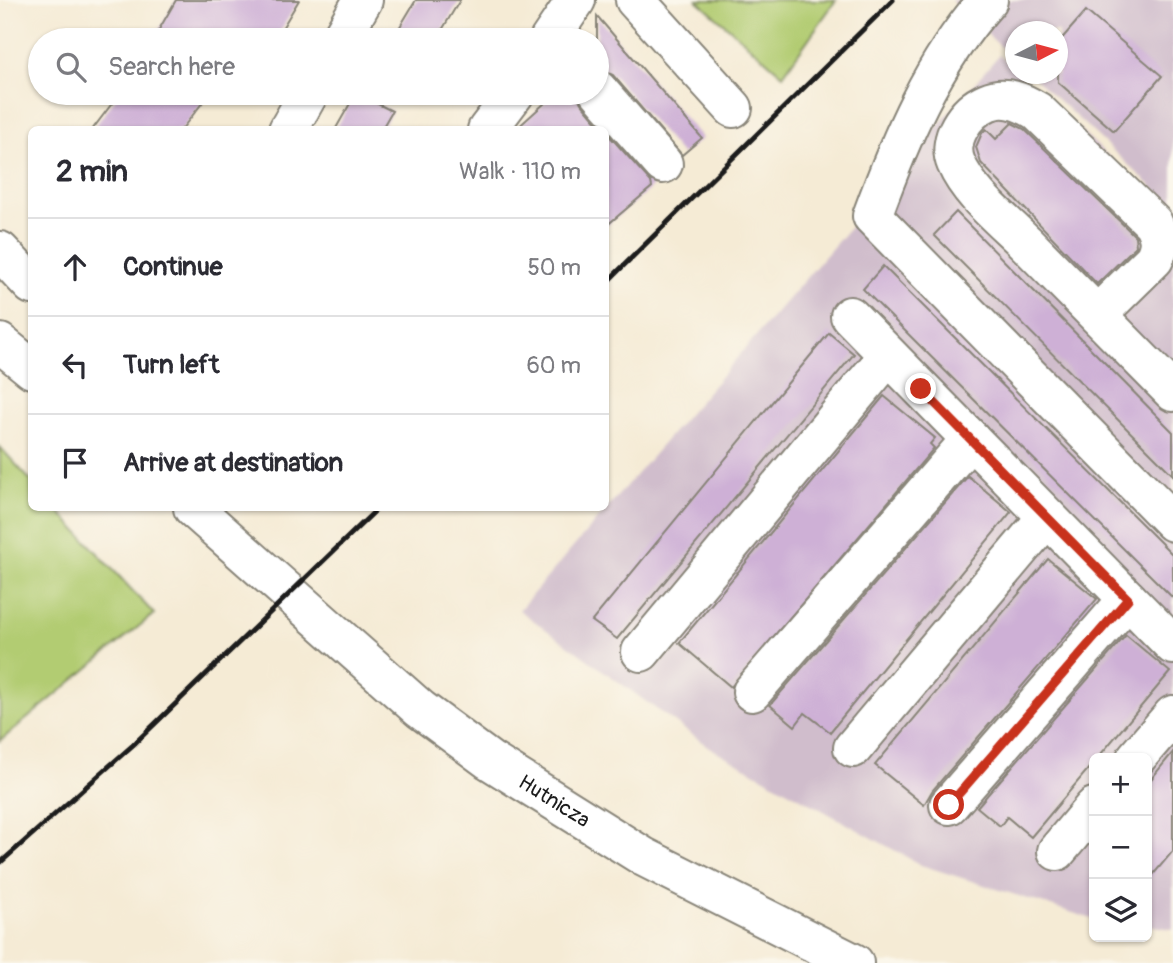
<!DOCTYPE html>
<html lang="en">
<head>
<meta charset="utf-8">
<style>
  :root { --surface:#fff; --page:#f7f7f7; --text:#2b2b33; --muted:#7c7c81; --line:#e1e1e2 }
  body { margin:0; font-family:Pangolin,sans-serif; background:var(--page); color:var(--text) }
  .controls { position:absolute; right:21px; bottom:21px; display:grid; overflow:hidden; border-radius:10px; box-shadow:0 2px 5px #0004 }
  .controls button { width:63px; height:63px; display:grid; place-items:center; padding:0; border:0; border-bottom:2px solid var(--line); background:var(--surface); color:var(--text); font:35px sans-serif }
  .compass { position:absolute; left:1005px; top:21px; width:63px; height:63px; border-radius:50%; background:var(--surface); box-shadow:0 2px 5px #0004; rotate:84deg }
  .stop { position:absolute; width:21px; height:21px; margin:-16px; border:5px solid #c8321e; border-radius:50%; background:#fff }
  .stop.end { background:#c8321e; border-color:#fff; box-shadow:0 2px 7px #0008 }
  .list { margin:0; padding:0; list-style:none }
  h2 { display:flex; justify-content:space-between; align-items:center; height:91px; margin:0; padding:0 28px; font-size:30px }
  h2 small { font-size:23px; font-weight:400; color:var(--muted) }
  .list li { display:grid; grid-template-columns:46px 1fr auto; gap:21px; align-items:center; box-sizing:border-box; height:98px; padding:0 28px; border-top:2px solid var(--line) }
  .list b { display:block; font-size:26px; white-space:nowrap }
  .list em { font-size:23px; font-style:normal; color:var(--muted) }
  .icon { flex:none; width:38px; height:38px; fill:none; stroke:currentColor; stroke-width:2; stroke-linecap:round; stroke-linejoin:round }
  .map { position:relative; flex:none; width:1173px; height:963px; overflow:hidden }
  .search { position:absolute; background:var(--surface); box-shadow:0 2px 5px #0004; left:28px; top:28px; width:581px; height:77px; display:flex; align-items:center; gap:18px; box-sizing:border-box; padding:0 24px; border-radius:38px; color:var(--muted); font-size:26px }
  .panel { position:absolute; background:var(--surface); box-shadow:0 2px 5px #0004; left:28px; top:126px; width:581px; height:385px; border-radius:10px }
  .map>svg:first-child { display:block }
</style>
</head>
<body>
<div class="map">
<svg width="1173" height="963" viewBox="0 0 1173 963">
  <rect width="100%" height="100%" fill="#fbf7ec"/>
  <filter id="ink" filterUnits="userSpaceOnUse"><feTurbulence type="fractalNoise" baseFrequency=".0143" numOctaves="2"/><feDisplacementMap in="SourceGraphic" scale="14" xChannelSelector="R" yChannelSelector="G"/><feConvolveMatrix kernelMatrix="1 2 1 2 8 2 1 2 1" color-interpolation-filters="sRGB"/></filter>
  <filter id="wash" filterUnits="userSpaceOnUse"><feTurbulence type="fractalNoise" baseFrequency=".00686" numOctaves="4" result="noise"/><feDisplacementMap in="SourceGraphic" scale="28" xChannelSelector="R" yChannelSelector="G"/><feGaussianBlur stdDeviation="1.57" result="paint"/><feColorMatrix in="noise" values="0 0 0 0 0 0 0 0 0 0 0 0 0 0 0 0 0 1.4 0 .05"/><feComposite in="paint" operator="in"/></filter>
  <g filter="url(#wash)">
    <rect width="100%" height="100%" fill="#f5ebd5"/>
    <g fill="#d0bdcc">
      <polygon points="951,0 1173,0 1173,206 1030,74 1058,74 1058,32 1016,32 1015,60"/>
      <polygon points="999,55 1173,216 1173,929 1147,925 1147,758 1094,758 1094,919 1092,919 921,865 709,747 519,610"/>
    </g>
    <g fill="#b2cc72" stroke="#677447" stroke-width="2">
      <polygon points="697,0 836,0 783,75"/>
      <polygon points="0,447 31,481 32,508 56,508 154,614 0,741"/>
    </g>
    <g id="blocks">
      <g fill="#ceb0d6">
        <polygon points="176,0 299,0 275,40 153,40"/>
        <polygon points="416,0 460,0 436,40 392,40"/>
        <polygon points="1086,11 1162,76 1114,131 1058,82 1058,43"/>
        <polygon points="597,16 702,138 682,155 613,75 597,68"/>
        <polygon points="120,93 210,93 181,130 92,130"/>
        <polygon points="356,93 392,111 381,130 335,130"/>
        <polygon points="556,93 576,93 581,103 604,130 515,130"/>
        <polygon points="1012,123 1024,129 1135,236 1136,246 1097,284 981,163 976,147 982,133 986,129 996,139"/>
        <polygon points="606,132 651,182 652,187 606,226"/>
        <polygon points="956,212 1173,432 1173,475 934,235"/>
        <polygon points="883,266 1173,555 1173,598 863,289"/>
        <polygon points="829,333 854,354 617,639 592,621"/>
        <polygon points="884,396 935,438 930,444 934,448 731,687 679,643"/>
        <polygon points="968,476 1011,512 830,732 805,713 795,726 770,705"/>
        <polygon points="1048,559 1097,599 932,791 924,805 875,765"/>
        <polygon points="1126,635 1170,672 1031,837 1007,817 1000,826 977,807"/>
        <polygon points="1173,752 1173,851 1147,882 1147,784"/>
      </g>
    </g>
  </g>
  <g filter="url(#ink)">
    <use href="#blocks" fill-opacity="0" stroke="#888478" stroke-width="2"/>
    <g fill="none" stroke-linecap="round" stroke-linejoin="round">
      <defs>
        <g id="minor">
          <polyline points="635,0 733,108"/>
          <path d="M988,0C932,63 901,137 872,216L1173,522"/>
          <polyline points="340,40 363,0"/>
          <polyline points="549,40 576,0"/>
          <polyline points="597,89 663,164"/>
          <polyline points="288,130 309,93"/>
          <polyline points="487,130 515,93"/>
          <path d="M1097,315L1154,259C1161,245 1160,237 1153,223L1037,111C1022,102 1005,94 987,102C966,111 946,139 956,163C969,194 1003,220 1026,243C1075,293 1124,343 1173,392"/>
          <polyline points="850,316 1173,645"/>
          <polyline points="641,652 888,356"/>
          <polyline points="752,692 971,439"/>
          <polyline points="853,748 1047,517"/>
          <polyline points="1136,758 1173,715"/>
          <polyline points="949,805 1128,599"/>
          <polyline points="1057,851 1094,807"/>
        </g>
        <g id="major">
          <polyline points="0,251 32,285"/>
          <polyline points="0,343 32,369"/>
          <path id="s1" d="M193,508L420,709L489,760L644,857L854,963"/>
        </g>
      </defs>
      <use href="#minor" stroke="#888478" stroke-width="42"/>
      <use href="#major" stroke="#888478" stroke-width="42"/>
      <use href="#minor" stroke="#fff" stroke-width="38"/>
      <use href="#major" stroke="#fff" stroke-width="38"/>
      <g stroke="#1c1c1c" stroke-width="5">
        <polyline points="606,283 893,0"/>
        <polyline points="0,863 133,745 378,508"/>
      </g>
    </g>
  </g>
  <g fill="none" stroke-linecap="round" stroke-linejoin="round" filter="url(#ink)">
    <polyline stroke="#c8321e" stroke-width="9" points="921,389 1128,599 949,805"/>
  </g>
  <g text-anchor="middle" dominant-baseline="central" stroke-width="7" stroke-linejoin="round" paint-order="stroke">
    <g font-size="21" fill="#1c1c1c" stroke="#fbf7ec">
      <text stroke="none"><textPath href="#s1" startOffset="466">Hutnicza</textPath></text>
    </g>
  </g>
</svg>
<div class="controls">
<button>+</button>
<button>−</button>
<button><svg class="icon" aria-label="layers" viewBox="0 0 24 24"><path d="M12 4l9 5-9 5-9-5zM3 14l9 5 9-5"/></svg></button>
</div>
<svg class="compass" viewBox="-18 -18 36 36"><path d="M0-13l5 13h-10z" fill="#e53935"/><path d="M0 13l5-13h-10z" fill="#7c7c81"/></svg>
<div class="stop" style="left:949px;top:805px"></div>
<div class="stop end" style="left:921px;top:389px"></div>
<div class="search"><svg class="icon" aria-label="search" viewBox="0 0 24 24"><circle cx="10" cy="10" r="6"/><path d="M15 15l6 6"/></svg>Search here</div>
<section class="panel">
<h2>2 min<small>Walk · 110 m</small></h2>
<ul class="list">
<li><svg class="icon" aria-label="ahead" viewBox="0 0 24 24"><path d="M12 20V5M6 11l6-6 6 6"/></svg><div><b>Continue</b></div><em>50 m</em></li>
<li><svg class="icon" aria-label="left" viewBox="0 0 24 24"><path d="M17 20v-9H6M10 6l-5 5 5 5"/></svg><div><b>Turn left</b></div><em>60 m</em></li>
<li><svg class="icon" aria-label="arrive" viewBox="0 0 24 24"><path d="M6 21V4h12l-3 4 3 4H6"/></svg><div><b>Arrive at destination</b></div></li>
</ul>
</section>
</div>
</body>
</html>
